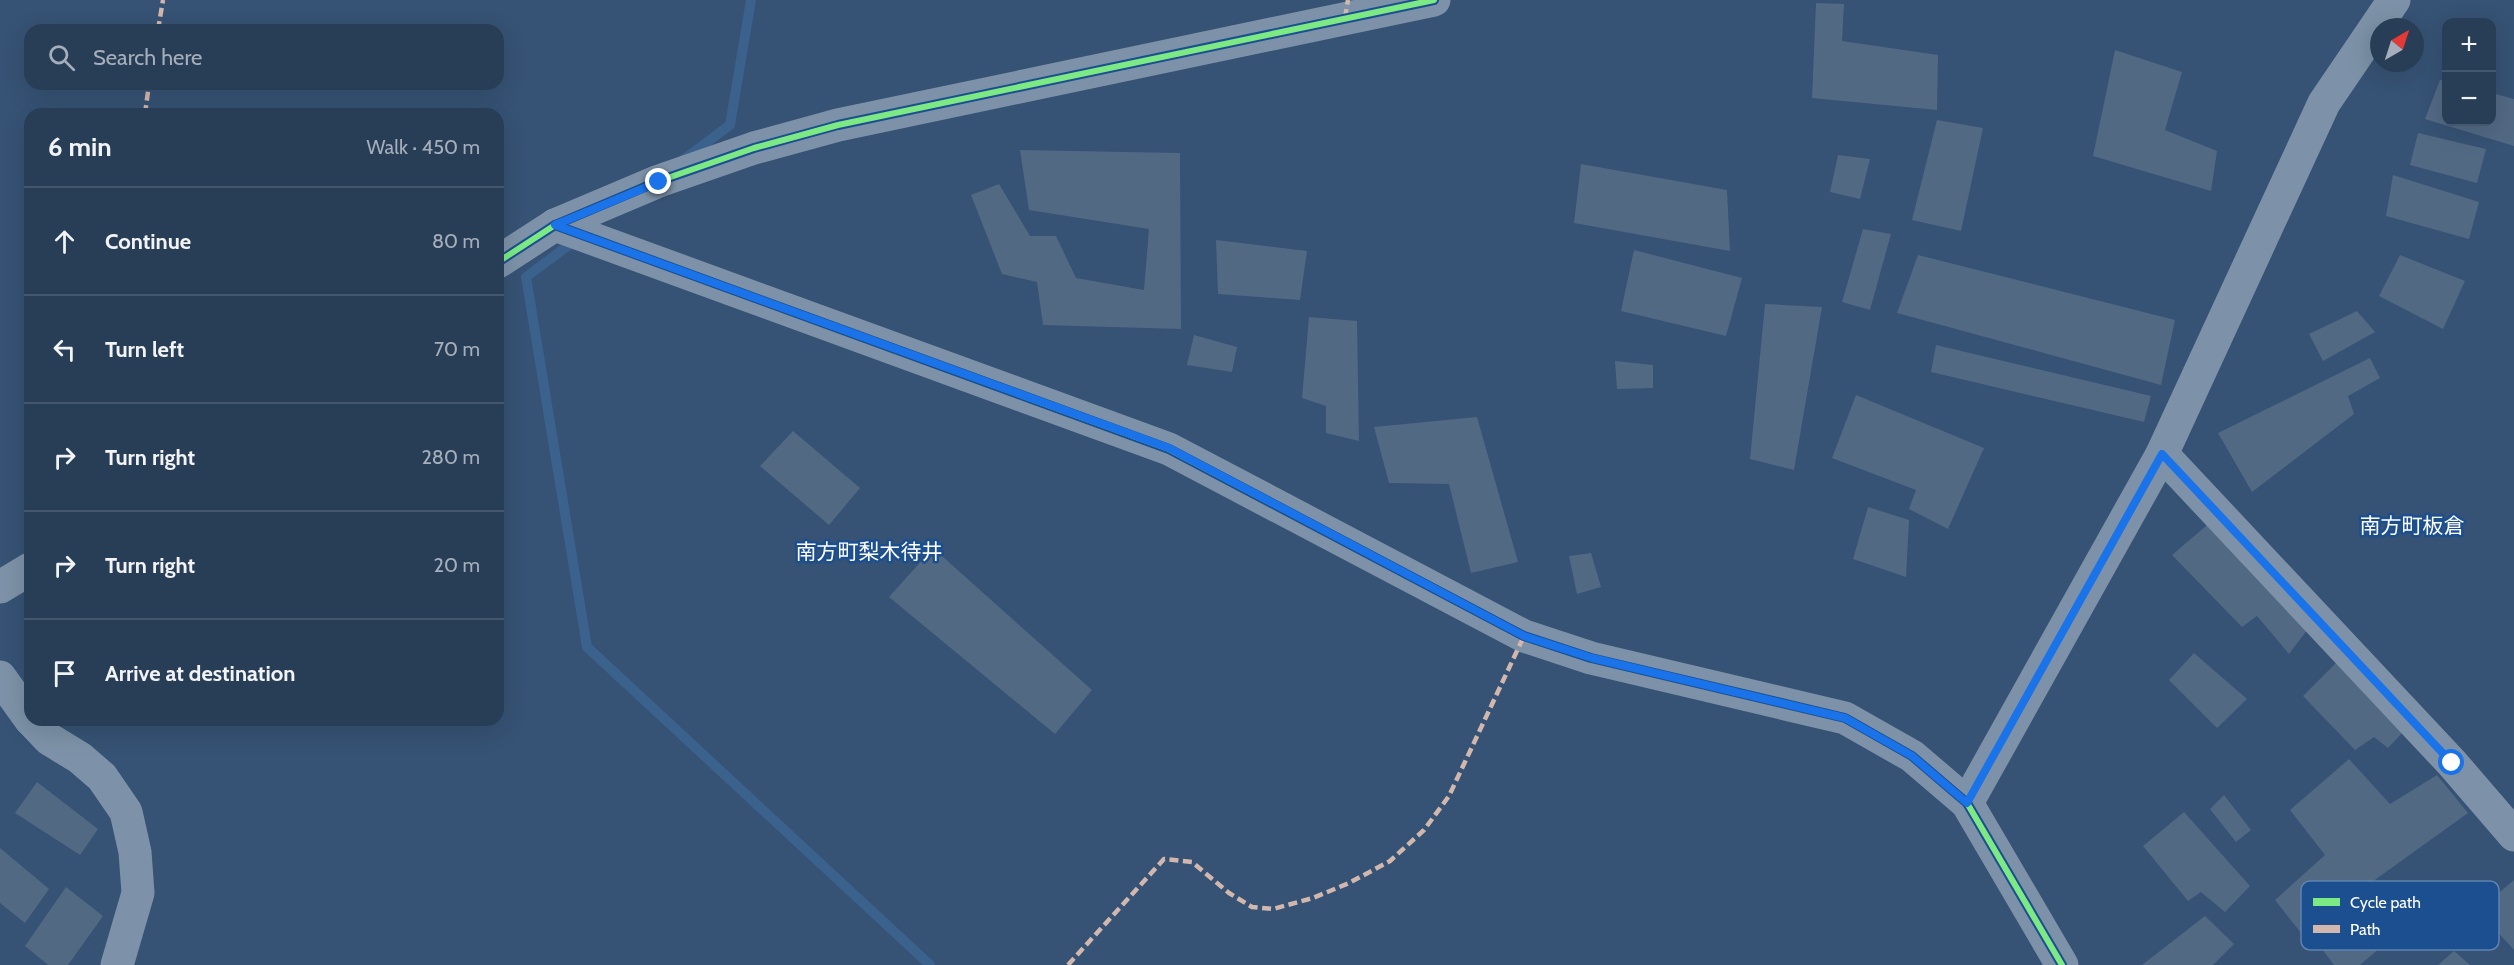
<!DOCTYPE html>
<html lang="en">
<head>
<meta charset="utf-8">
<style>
  :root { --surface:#283e57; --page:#344961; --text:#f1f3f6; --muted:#a5aeba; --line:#44576d }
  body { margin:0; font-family:Cabin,"Noto Sans JP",sans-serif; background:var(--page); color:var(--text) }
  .controls { position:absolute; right:18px; top:18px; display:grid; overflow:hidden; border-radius:12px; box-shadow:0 6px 24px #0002 }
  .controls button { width:54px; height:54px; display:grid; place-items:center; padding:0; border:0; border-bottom:2px solid var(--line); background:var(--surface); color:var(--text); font:30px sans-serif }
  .compass { position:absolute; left:2370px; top:18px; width:54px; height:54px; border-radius:50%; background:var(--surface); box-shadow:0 6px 24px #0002; rotate:39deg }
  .stop { position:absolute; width:18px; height:18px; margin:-14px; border:4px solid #1a73e8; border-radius:50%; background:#fff }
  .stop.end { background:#1a73e8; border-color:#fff; box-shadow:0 2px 6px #0008 }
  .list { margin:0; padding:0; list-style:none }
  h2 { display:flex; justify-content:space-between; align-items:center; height:78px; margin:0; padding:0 24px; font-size:26px }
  h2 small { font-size:20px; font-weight:400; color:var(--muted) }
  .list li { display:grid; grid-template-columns:39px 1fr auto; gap:18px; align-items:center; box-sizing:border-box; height:108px; padding:0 24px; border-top:2px solid var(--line) }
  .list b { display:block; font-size:22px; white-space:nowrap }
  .list em { font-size:20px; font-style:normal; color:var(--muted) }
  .icon { flex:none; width:33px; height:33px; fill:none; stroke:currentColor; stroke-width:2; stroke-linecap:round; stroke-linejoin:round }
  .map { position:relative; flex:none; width:2514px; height:965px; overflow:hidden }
  .search { position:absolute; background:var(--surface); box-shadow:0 6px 24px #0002; left:24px; top:24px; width:480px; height:66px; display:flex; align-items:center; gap:15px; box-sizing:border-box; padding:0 21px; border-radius:18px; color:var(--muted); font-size:22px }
  .panel { position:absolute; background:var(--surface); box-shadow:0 6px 24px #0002; left:24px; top:108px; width:480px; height:618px; border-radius:18px }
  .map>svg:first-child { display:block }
</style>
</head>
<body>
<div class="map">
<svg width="2514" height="965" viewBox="0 0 2514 965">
  <rect width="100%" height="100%" fill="#365274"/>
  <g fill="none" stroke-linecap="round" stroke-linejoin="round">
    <g stroke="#3b618d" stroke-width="10">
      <polyline points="683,160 730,125 751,0"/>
      <polyline points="577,239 526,277 587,647 930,965"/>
    </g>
  </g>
  <g fill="#526984">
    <polygon points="1816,3 1844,4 1842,41 1938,55 1937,110 1812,98"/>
    <polygon points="2115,50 2182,72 2165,130 2217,151 2211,191 2093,156"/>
    <polygon points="2440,80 2446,81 2446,122 2492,122 2492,93 2514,99 2514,146 2425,119"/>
    <polygon points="1937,120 1983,128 1961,231 1912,220"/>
    <polygon points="2418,133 2486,149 2477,183 2410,165"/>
    <polygon points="1020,150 1180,153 1181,329 1043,325 1037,282 1002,274 971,195 999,184 1030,236 1056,236 1076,278 1144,290 1149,229 1029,210"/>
    <polygon points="1838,155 1870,159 1860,199 1830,192"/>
    <polygon points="1581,164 1727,190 1730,251 1574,223"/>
    <polygon points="2393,175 2479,202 2469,239 2386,216"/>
    <polygon points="1863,229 1891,234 1870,310 1842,302"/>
    <polygon points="1216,240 1307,251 1300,300 1218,294"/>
    <polygon points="1634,250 1742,278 1726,336 1621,311"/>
    <polygon points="1918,255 2175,320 2161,385 1897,313"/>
    <polygon points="2400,255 2465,281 2443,329 2379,296"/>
    <polygon points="1765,304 1822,307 1794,470 1750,459"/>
    <polygon points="2357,311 2375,332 2323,361 2309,334"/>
    <polygon points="1309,317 1357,321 1359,441 1326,433 1326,406 1302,398"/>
    <polygon points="1194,335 1237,347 1232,372 1187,365"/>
    <polygon points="1936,345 2151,396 2144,422 1931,372"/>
    <polygon points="2370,358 2380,378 2348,396 2354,414 2252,492 2218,433"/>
    <polygon points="1615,361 1653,365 1653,388 1617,389"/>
    <polygon points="1856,395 1984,448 1948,529 1909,509 1916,490 1832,458"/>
    <polygon points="1477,417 1518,562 1471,573 1449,484 1389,483 1374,427"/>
    <polygon points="793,431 860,488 829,525 760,466"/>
    <polygon points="1868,507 1909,520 1906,577 1853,559"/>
    <polygon points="2213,520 2311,625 2289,654 2257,616 2242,627 2172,555"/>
    <polygon points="933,548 1092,690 1055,734 889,597"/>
    <polygon points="1591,553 1601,587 1577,594 1569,556"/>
    <polygon points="2194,653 2247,699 2217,728 2169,680"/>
    <polygon points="2336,663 2403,732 2388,748 2374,737 2355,750 2303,696"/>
    <polygon points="2349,759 2390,804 2437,775 2468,813 2301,933 2275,900 2325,855 2290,810"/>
    <polygon points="37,782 98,829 80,855 15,813"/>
    <polygon points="2224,795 2251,830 2236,842 2210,809"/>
    <polygon points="2184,812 2250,886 2225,912 2201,892 2188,901 2143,846"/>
    <polygon points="0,848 49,889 25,923 0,903"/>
    <polygon points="2514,880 2514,950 2494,928 2472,943 2444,915 2461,896 2475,913"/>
    <polygon points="66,887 103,916 68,965 48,965 25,946"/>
    <polygon points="2366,914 2389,940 2360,965 2334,965 2322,949"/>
    <polygon points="2205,916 2234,944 2213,965 2142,965"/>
    <polygon points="2454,951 2470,965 2438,965"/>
  </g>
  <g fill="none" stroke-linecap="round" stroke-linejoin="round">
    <g stroke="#7d92a8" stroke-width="33">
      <polyline points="555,225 1169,449 1524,636 1591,658 1845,718 1912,756 1967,803 2062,965"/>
      <polyline points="498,262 555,225 659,181 754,148 838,125 1434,0"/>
      <polyline points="2162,454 2452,763 2514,835"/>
      <polyline points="0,587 30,569"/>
      <polyline points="0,677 30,719"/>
      <polyline points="31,720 49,739 80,758 102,777 126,812 135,852 138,893 117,965"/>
      <polyline points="1967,803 2162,454 2324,103 2394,0"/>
    </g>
    <g stroke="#d1b7ad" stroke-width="4.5" stroke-dasharray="9 4.5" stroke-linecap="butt">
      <polyline points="1345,18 1348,0"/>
      <polyline points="158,30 163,0"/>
      <polyline points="145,114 149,84"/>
      <polyline points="1068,965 1164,859 1192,862 1229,893 1252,907 1273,909 1313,898 1349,883 1390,861 1424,830 1449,796 1524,636"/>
    </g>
    <defs>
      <g id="cycleway">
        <polyline points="555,225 1169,449 1524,636 1591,658 1845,718 1912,756 1967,803 2062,965"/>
        <polyline points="498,262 555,225 659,181 754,148 838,125 1434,0"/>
      </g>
    </defs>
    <use href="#cycleway" stroke="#1b4f8f" stroke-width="10"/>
    <use href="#cycleway" stroke="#7ce984" stroke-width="6"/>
  </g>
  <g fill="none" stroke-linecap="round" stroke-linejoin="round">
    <polyline stroke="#1a73e8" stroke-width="8" points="659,182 555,225 1169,448 1524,636 1592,658 1845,718 1912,756 1967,803 2162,454 2452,763"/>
  </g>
  <g text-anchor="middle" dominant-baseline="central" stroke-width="5" stroke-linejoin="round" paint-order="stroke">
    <g font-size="21" fill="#fff" stroke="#1b4f8f">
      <text x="2412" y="525">南方町板倉</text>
      <text x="869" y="551">南方町梨木待井</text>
    </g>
  </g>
  <rect x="2301" y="881" width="198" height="69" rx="9" fill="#1b4f8f" stroke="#5f84b1" stroke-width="1.5"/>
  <rect x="2313" y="898" width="27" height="8" fill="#7ce984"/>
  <rect x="2313" y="925" width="27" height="8" fill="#d1b7ad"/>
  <g font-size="16" fill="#fff">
    <text x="2350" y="908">Cycle path</text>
    <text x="2350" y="935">Path</text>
  </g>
</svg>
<div class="controls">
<button>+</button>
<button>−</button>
</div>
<svg class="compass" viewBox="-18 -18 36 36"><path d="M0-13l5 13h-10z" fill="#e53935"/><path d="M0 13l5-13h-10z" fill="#a5aeba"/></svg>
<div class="stop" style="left:2452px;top:763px"></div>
<div class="stop end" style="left:659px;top:182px"></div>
<div class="search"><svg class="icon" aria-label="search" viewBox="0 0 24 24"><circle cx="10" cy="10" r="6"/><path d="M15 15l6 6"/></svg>Search here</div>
<section class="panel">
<h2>6 min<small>Walk · 450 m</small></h2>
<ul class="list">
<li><svg class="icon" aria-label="ahead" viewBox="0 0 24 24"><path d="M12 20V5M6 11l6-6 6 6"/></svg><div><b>Continue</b></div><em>80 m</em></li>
<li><svg class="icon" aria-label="left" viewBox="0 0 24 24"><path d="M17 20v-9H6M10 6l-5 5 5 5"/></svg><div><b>Turn left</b></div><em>70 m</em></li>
<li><svg class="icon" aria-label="right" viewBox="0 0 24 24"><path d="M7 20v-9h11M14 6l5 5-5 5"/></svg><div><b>Turn right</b></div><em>280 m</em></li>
<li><svg class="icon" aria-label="right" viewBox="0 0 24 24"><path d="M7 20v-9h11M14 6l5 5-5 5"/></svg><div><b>Turn right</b></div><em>20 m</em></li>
<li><svg class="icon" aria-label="arrive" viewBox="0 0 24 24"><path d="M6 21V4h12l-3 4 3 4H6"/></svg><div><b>Arrive at destination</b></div></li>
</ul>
</section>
</div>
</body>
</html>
